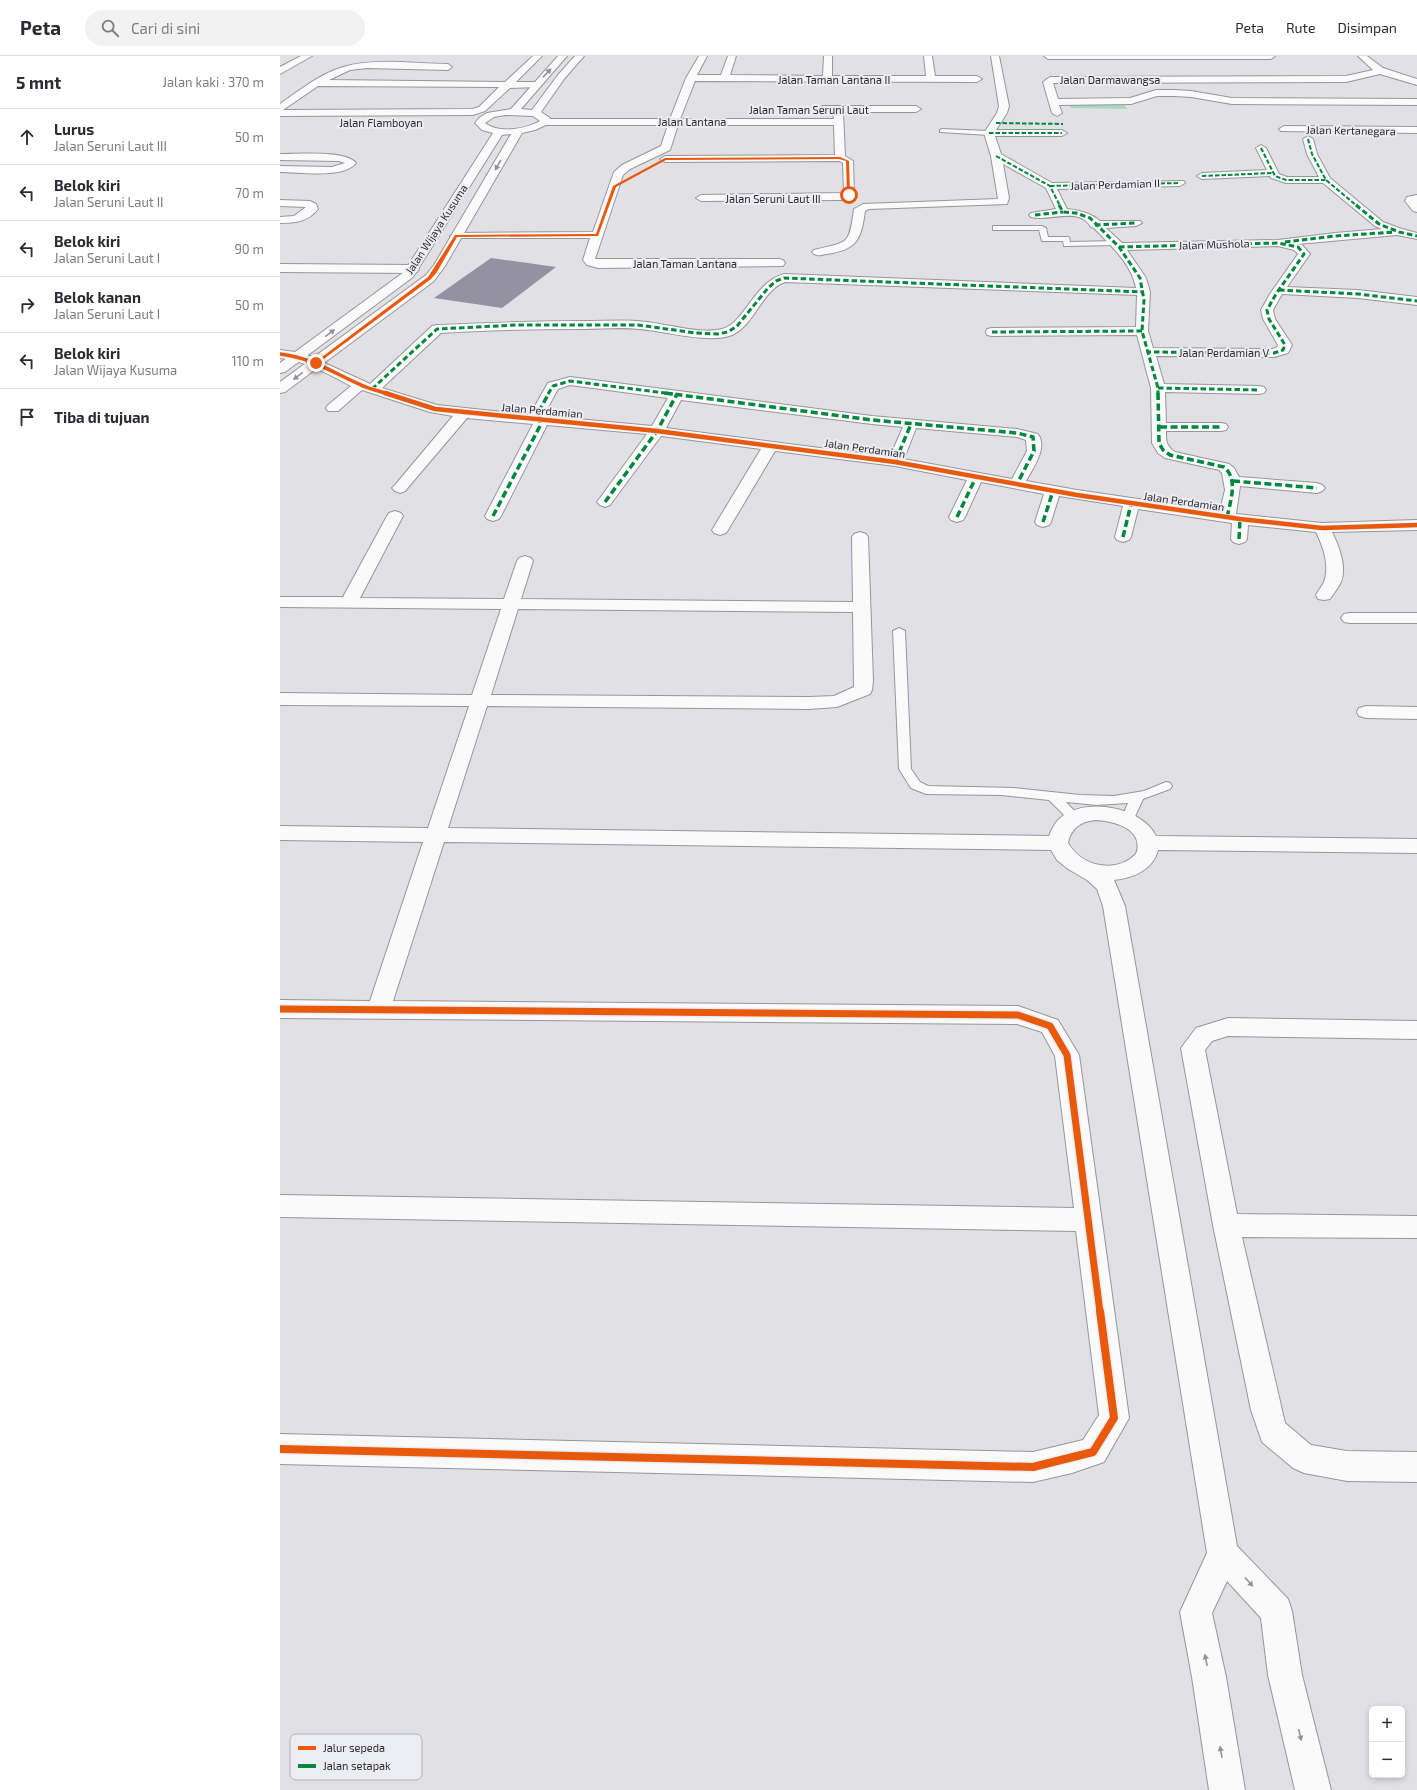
<!DOCTYPE html>
<html lang="id">
<head>
<meta charset="utf-8">
<style>
  :root { --surface:#fff; --page:#f2f2f3; --text:#2b2b33; --muted:#7c7c81; --line:#e1e1e2 }
  body { margin:0; font-family:"Exo 2",sans-serif; background:var(--page); color:var(--text) }
  .controls { position:absolute; right:12px; bottom:12px; display:grid; overflow:hidden; border-radius:6px; box-shadow:0 2px 6px #0003 }
  .controls button { width:36px; height:36px; display:grid; place-items:center; padding:0; border:0; border-bottom:1px solid var(--line); background:var(--surface); color:var(--text); font:20px sans-serif }
  .stop { position:absolute; width:12px; height:12px; margin:-9px; border:3px solid #ea580c; border-radius:50%; background:#fff }
  .stop.end { background:#ea580c; border-color:#fff; box-shadow:0 1px 4px #0008 }
  .list { margin:0; padding:0; list-style:none }
  h2 { display:flex; justify-content:space-between; align-items:center; height:52px; margin:0; padding:0 16px; font-size:17px }
  h2 small { font-size:13px; font-weight:400; color:var(--muted) }
  .list li { display:grid; grid-template-columns:26px 1fr auto; gap:12px; align-items:center; box-sizing:border-box; height:56px; padding:0 16px; border-top:1px solid var(--line) }
  .list b { display:block; font-size:15px; white-space:nowrap }
  .list p { margin:0; font-size:13px; white-space:nowrap; color:var(--muted) }
  .list em { font-size:13px; font-style:normal; color:var(--muted) }
  .icon { flex:none; width:22px; height:22px; fill:none; stroke:currentColor; stroke-width:2; stroke-linecap:round; stroke-linejoin:round }
  .map { position:relative; flex:none; width:1137px; height:1734px; overflow:hidden }
  header { display:flex; align-items:center; gap:24px; box-sizing:border-box; height:56px; padding:0 20px; background:var(--surface); border-bottom:1px solid var(--line) }
  header strong { font-size:19px }
  nav { display:flex; gap:22px; margin-inline-start:auto; font-size:14px }
  .search { width:280px; height:36px; background:var(--page); display:flex; align-items:center; gap:10px; box-sizing:border-box; padding:0 14px; border-radius:22px; color:var(--muted); font-size:15px }
  main { display:flex }
  aside { flex:1; background:var(--surface) }
  .map>svg:first-child { display:block }
</style>
</head>
<body>
<header>
<strong>Peta</strong>
<div class="search"><svg class="icon" aria-label="search" viewBox="0 0 24 24"><circle cx="10" cy="10" r="6"/><path d="M15 15l6 6"/></svg>Cari di sini</div>
<nav><a>Peta</a><a>Rute</a><a>Disimpan</a></nav>
</header>
<main>
<aside>
<h2>5 mnt<small>Jalan kaki · 370 m</small></h2>
<ul class="list">
<li><svg class="icon" aria-label="ahead" viewBox="0 0 24 24"><path d="M12 20V5M6 11l6-6 6 6"/></svg><div><b>Lurus</b><p>Jalan Seruni Laut III</p></div><em>50 m</em></li>
<li><svg class="icon" aria-label="left" viewBox="0 0 24 24"><path d="M17 20v-9H6M10 6l-5 5 5 5"/></svg><div><b>Belok kiri</b><p>Jalan Seruni Laut II</p></div><em>70 m</em></li>
<li><svg class="icon" aria-label="left" viewBox="0 0 24 24"><path d="M17 20v-9H6M10 6l-5 5 5 5"/></svg><div><b>Belok kiri</b><p>Jalan Seruni Laut I</p></div><em>90 m</em></li>
<li><svg class="icon" aria-label="right" viewBox="0 0 24 24"><path d="M7 20v-9h11M14 6l5 5-5 5"/></svg><div><b>Belok kanan</b><p>Jalan Seruni Laut I</p></div><em>50 m</em></li>
<li><svg class="icon" aria-label="left" viewBox="0 0 24 24"><path d="M17 20v-9H6M10 6l-5 5 5 5"/></svg><div><b>Belok kiri</b><p>Jalan Wijaya Kusuma</p></div><em>110 m</em></li>
<li><svg class="icon" aria-label="arrive" viewBox="0 0 24 24"><path d="M6 21V4h12l-3 4 3 4H6"/></svg><div><b>Tiba di tujuan</b></div></li>
</ul>
</aside>
<div class="map">
<svg width="1137" height="1734" viewBox="0 0 1137 1734">
  <rect width="100%" height="100%" fill="#e1e1e5"/>
  <polygon fill="#a7dabc" points="789,48 844,48 847,53 791,52"/>
  <polygon fill="#9391a2" points="211,202 276,211 222,252 154,242"/>
  <g fill="none" stroke-linecap="round" stroke-linejoin="round">
    <defs>
      <g id="lane">
        <polygon points="662,73 709,75 712,77 709,79 660,76 660,74"/>
        <polygon points="713,170 762,170 766,172 768,181 789,181 790,186 835,185 839,187 835,189 787,190 784,190 783,185 762,185 759,174 713,174"/>
        <polygon points="619,572 625,575 631,713 640,726 648,730 734,732 800,739 834,740 864,735 886,726 890,727 892,730 890,733 863,743 852,767 842,767 841,764 848,747 817,749 786,746 801,762 800,765 790,765 769,744 721,739 646,738 631,732 619,713 613,575"/>
      </g>
      <g id="street">
        <polygon points="21,0 32,0 0,18 0,11"/>
        <path d="M253,0H262L236,26H256L259,27L261,29L259,31L230,32L205,55L193,59L0,60V48C20,34 42,16 67,10C95,2 138,8 168,8L172,11L168,14L87,12L70,14L49,24L225,26ZM38,30L219,31L199,51L192,53L3,54Z"/>
        <polygon points="419,0 427,0 417,19 441,19 448,0 456,0 450,19 543,20 544,0 552,0 552,20 646,20 644,0 652,0 655,20 697,20 702,23 697,26 415,25 400,63 554,63 553,56 540,55 538,53 540,51 543,50 636,50 641,53 636,56 563,56 565,100 573,105 574,139 573,141 561,144 421,145 416,142 421,139 564,137 563,107 559,105 385,106 380,103 385,100 555,99 554,69 398,69 390,94 350,113 343,119 315,203 499,203 503,204 505,207 503,210 318,212 307,209 303,204 310,182 172,182 170,180 176,177 313,176 334,116 342,109 381,90 388,69 265,69 260,66 265,63 390,63 406,22"/>
        <path d="M711,0H719L729,50L727,57L716,74H782L787,77L782,80H715L721,98L772,127L904,125L905,127L900,130L777,133L787,153C799,154 811,157 820,165H860L862,167L856,170L826,172L842,187L998,184L1055,177L1102,173L1095,170L1043,127H1006L991,122L990,120L922,123L917,120L922,117L987,114L976,92L981,89L986,92L999,118L1007,121H1039L1027,98L1023,83L1028,80L1033,83L1037,98L1050,122L1103,166L1122,173L1137,177V183L1117,179L1018,188L1022,189L1030,198L1007,231L1078,234L1137,241V249L1078,242L1002,238L993,254L995,263L1012,289L1008,297L994,301L876,300L884,328L979,330L984,331L986,334L984,337L979,338L885,336L886,367H941L946,368L948,371L946,374L941,375H886C886,385 886,390 895,396L949,408L954,412L959,421L1037,427L1042,429L1045,432L1042,435L1037,437L960,430L956,458L1042,467L1137,464V474L1052,476C1059,490 1067,511 1061,526C1058,532 1054,537 1050,543L1044,544L1038,543L1036,539C1038,535 1042,530 1044,526C1050,510 1043,490 1036,476L968,469L967,483L965,486L959,488L953,486L951,483L952,467L858,453L851,481L849,484L843,486L837,484L835,481L843,450L779,440L771,466L769,469L763,471L757,469L755,466L764,438L701,426L685,461L683,464L677,466L671,464L669,461L687,424L615,410L495,395L448,474L446,477L440,479L434,477L432,474L481,393L381,380L330,449L325,451L320,449L317,446L367,378L267,369L221,460L219,463L213,465L207,463L205,460L253,368L187,362L125,435L120,437L115,435L112,432L115,429L173,360L150,356L82,334L58,355H48L46,352L48,349L71,330C48,318 26,305 0,302V294L23,297L90,328L152,270L157,269C207,267 256,265 306,265C323,265 340,264 357,265C382,266 418,279 442,273C464,268 474,226 504,218L856,232C852,208 830,189 814,172L811,171C799,150 770,166 751,161L749,159L751,157L776,153L766,132L723,108L729,142L727,148L589,153L585,155C581,184 577,194 546,198C541,199 536,201 532,196L534,194C568,185 569,191 574,153L583,148L718,143L711,100L704,77L717,57L719,50ZM998,190L1014,194L1018,198L990,238L981,254L983,263L998,289L997,291L993,293L873,292L868,275L870,236L866,222L847,194ZM505,226L857,239L856,271L712,272L707,273L706,276L707,279L712,280L857,279L871,332L872,387L878,397L885,402L939,414L942,417L945,434L940,455L797,434L746,425C753,412 768,392 758,378L737,373L592,360L290,321L268,327L252,355V359L157,349L102,332L161,277C208,274 256,273 304,273C322,273 341,271 359,273C384,275 429,288 452,279C474,270 482,234 505,226ZM290,329L388,342L372,370L266,360V355L278,333ZM401,344L592,368L623,371L610,401L386,372ZM636,372L737,381L746,384L747,395L732,423L624,403Z"/>
        <polygon points="764,0 995,0 991,3 768,3"/>
        <polygon points="1078,0 1087,0 1103,12 1137,23 1137,29 1100,18 1066,26 773,27 778,43 850,42 876,34 894,34 911,35 952,42 1137,43 1137,49 952,48 911,41 894,40 877,40 851,48 779,49 782,57 777,60 772,57 763,26 770,21 1066,20 1093,14"/>
        <polygon points="1004,70 1137,71 1137,77 1001,75 999,73"/>
        <path d="M0,98C17,98 66,94 76,107C64,123 19,116 0,116V110L52,111L65,107L59,105L0,104Z"/>
        <polygon points="1137,139 1137,156 1133,155 1125,145 1127,141"/>
        <path d="M0,144L30,145L36,148L38,153C28,166 14,167 0,167V161L14,160L26,151L0,150Z"/>
        <polygon points="0,208 133,209 137,210 139,213 137,216 133,217 0,216"/>
        <path d="M115,455L121,457L123,460L80,542L224,543L237,505L239,502L245,500L251,502L253,505L241,543L573,546L572,481L574,478L580,476L586,478L588,481L593,625L592,634L590,638L557,651L529,653L207,650L168,772L769,780C771,774 774,769 778,764C802,740 861,750 876,780L1137,783V797L878,794C873,814 853,822 834,824L845,850L957,1490L1008,1543L1012,1555L1022,1619L1051,1734H1015L988,1619L981,1562L947,1525L932,1557L946,1621L965,1734H929L912,1621L900,1556L927,1497L823,850L817,833L807,824L788,813L777,804L771,794L164,786L113,945L738,950L778,964L799,999L849,1362L824,1406L792,1417L753,1426L0,1408V1378L753,1396L803,1384L819,1359L796,1175L0,1161V1139L794,1152L775,1000L762,976L737,968L0,962V944L90,945L143,786L0,784V770L148,772L189,650L0,649V637L192,639L221,553L0,551V541H63L107,460L109,457ZM238,553L573,556L574,631L554,640L529,641L211,639ZM815,764C834,765 865,773 856,798C836,818 802,811 788,787C791,772 800,766 815,764Z"/>
        <polygon points="1070,557 1137,557 1137,567 1070,567 1064,566 1061,562 1064,558"/>
        <polygon points="1086,650 1137,651 1137,663 1086,662 1079,660 1077,656 1079,652"/>
        <polygon points="948,962 1137,965 1137,983 948,980 932,985 925,994 957,1158 1137,1160 1137,1182 962,1181 1005,1367 1031,1389 1067,1395 1137,1396 1137,1426 1067,1425 1024,1417 1013,1412 982,1386 971,1354 933,1169 901,992 916,972"/>
      </g>
      <path id="secondary" d="M278,0H287L241,53L252,54L278,19L295,0H304L284,23L261,56L270,62L268,68L255,74L242,77L165,210L154,225L5,336L0,337V326L146,219L154,209L231,78L222,79L133,221L5,316L0,317V307L124,216L213,77L202,74L195,67L199,62L207,57L231,53ZM225,59L253,60L260,65C246,73 219,78 205,67L214,61Z"/>
    </defs>
    <use href="#lane" stroke="#96969a" stroke-width="2"/>
    <use href="#street" stroke="#96969a" stroke-width="2"/>
    <use href="#secondary" stroke="#96969a" stroke-width="2"/>
    <use href="#lane" fill="#fafafb" fill-rule="evenodd"/>
    <use href="#street" fill="#fafafb" fill-rule="evenodd"/>
    <use href="#secondary" fill="#fafafb" fill-rule="evenodd"/>
    <g stroke="#00873e" stroke-width="2" stroke-dasharray="4.5 2" stroke-linecap="butt">
      <polyline points="716,67 783,68"/>
      <polyline points="709,77 782,77"/>
      <polyline points="1028,83 1032,98 1046,124 1077,150"/>
      <polyline points="981,92 995,120 1006,124 1046,124"/>
      <polyline points="716,100 770,130 780,150"/>
      <polyline points="922,120 993,117"/>
      <polyline points="770,130 900,127"/>
    </g>
    <g stroke="#00873e" stroke-width="3" stroke-dasharray="5.5 3" stroke-linecap="butt">
      <polyline points="779,149 783,156 796,157 810,162 839,191 860,222 864,244 862,275 878,332 878,338"/>
      <polyline points="1076,149 1099,168 1119,176 1137,180"/>
      <polyline points="755,159 783,156"/>
      <polyline points="815,169 856,167"/>
      <polyline points="1005,186 1055,180 1115,176"/>
      <polyline points="839,191 998,187 1018,191 1024,198 996,238 987,254 989,263 1005,289 1003,294 994,297 869,296"/>
      <polyline points="999,234 1078,238 1137,245"/>
      <polyline points="712,276 862,275"/>
      <polyline points="878,332 979,334"/>
      <polyline points="92,333 157,273 237,269 358,269 416,277 437,278 448,276 457,270 488,232 496,225 504,222 864,236"/>
      <polyline points="268,338 273,330 290,325 393,338"/>
    </g>
    <g stroke="#00873e" stroke-width="3.5" stroke-dasharray="7 3.5" stroke-linecap="butt">
      <polyline points="385,337 592,364 737,377 753,381 754,395 737,428"/>
      <path d="M878,337L879,387L883,394L890,399L944,411C959,424 950,445 947,462"/>
      <polyline points="880,371 941,371"/>
      <polyline points="615,406 631,368"/>
      <polyline points="953,425 1037,432"/>
      <polyline points="325,446 377,375 397,338"/>
      <polyline points="213,460 260,370 259,355 269,337"/>
      <polyline points="677,461 696,421"/>
      <polyline points="763,466 773,435"/>
      <polyline points="843,481 851,448"/>
      <polyline points="959,483 960,463"/>
    </g>
    <defs>
      <path id="cycleway-far3" d="M0,298C32,302 50,315 79,328C88,333 99,335 109,338"/>
      <polyline id="cycleway-far2" points="105,337 155,353 377,375 615,406 797,439 960,463 1042,472 1137,469"/>
      <polyline id="cycleway-far1" points="0,953 738,959 770,970 787,999 820,1256"/>
      <polyline id="cycleway" points="0,1393 753,1411 813,1396 834,1362 820,1255"/>
    </defs>
    <use href="#cycleway-far3" stroke="#ececf4" stroke-width="5"/>
    <use href="#cycleway-far2" stroke="#ececf4" stroke-width="6"/>
    <use href="#cycleway-far1" stroke="#ececf4" stroke-width="10"/>
    <use href="#cycleway" stroke="#ececf4" stroke-width="11"/>
    <use href="#cycleway-far3" stroke="#e8590c" stroke-width="3.5"/>
    <use href="#cycleway-far2" stroke="#e8590c" stroke-width="4.5"/>
    <use href="#cycleway-far1" stroke="#e8590c" stroke-width="7"/>
    <use href="#cycleway" stroke="#e8590c" stroke-width="8"/>
  </g>
  <defs><path id="oneway-solid" d="M-6-.8H1V-3.2L6.5 0L1 3.2V.8H-6Z"/></defs>
  <g fill="#939395">
    <use href="#oneway-solid" transform="translate(267 17) rotate(-47)"/>
    <use href="#oneway-solid" transform="translate(218 109) rotate(120)"/>
    <use href="#oneway-solid" transform="translate(50 277) rotate(-36)"/>
    <use href="#oneway-solid" transform="translate(18 320) rotate(143)"/>
    <use href="#oneway-solid" transform="translate(969 1526) rotate(48)"/>
    <use href="#oneway-solid" transform="translate(926 1604) rotate(-101)"/>
    <use href="#oneway-solid" transform="translate(1020 1679) rotate(77)"/>
    <use href="#oneway-solid" transform="translate(941 1696) rotate(-100)"/>
  </g>
  <polygon fill="#ea580c" points="560,101 569,105 570,139 569,140 567,139 566,105 559,103 386,104 336,131 318,180 177,181 157,216 151,223 37,308 34,307 148,221 175,179 316,178 333,130 385,102"/>
  <g text-anchor="middle" dominant-baseline="central" stroke-width="4" stroke-linejoin="round" paint-order="stroke">
    <g font-size="11" fill="#2c2c2f" stroke="#ececf4">
      <text x="554" y="23">Jalan Taman Lantana II</text>
      <text x="830" y="23">Jalan Darmawangsa</text>
      <text x="529" y="53">Jalan Taman Seruni Laut</text>
      <text x="412" y="65">Jalan Lantana</text>
      <text x="101" y="66">Jalan Flamboyan</text>
      <text transform="translate(1071 74) rotate(1)">Jalan Kertanegara</text>
      <text transform="translate(835 128) rotate(-2)">Jalan Perdamian II</text>
      <text x="493" y="142">Jalan Seruni Laut III</text>
      <text transform="translate(156 173) rotate(-57)">Jalan Wijaya Kusuma</text>
      <text transform="translate(934 188) rotate(-2)">Jalan Mushola</text>
      <text x="405" y="207">Jalan Taman Lantana</text>
      <text x="944" y="296">Jalan Perdamian V</text>
      <text transform="translate(262 354) rotate(5)">Jalan Perdamian</text>
      <text transform="translate(585 392) rotate(8)">Jalan Perdamian</text>
      <text transform="translate(904 445) rotate(8)">Jalan Perdamian</text>
    </g>
  </g>
  <rect x="10" y="1678" width="132" height="46" rx="6" fill="#ececf4" stroke="#b2b2b9" stroke-width="1"/>
  <rect x="18" y="1690" width="18" height="4" fill="#e8590c"/>
  <rect x="18" y="1708" width="18" height="4" fill="#00873e"/>
  <g font-size="11" fill="#2c2c2f">
    <text x="43" y="1696">Jalur sepeda</text>
    <text x="43" y="1714">Jalan setapak</text>
  </g>
</svg>
<div class="controls">
<button>+</button>
<button>−</button>
</div>
<div class="stop" style="left:569px;top:139px"></div>
<div class="stop end" style="left:36px;top:307px"></div>
</div>
</main>
</body>
</html>
